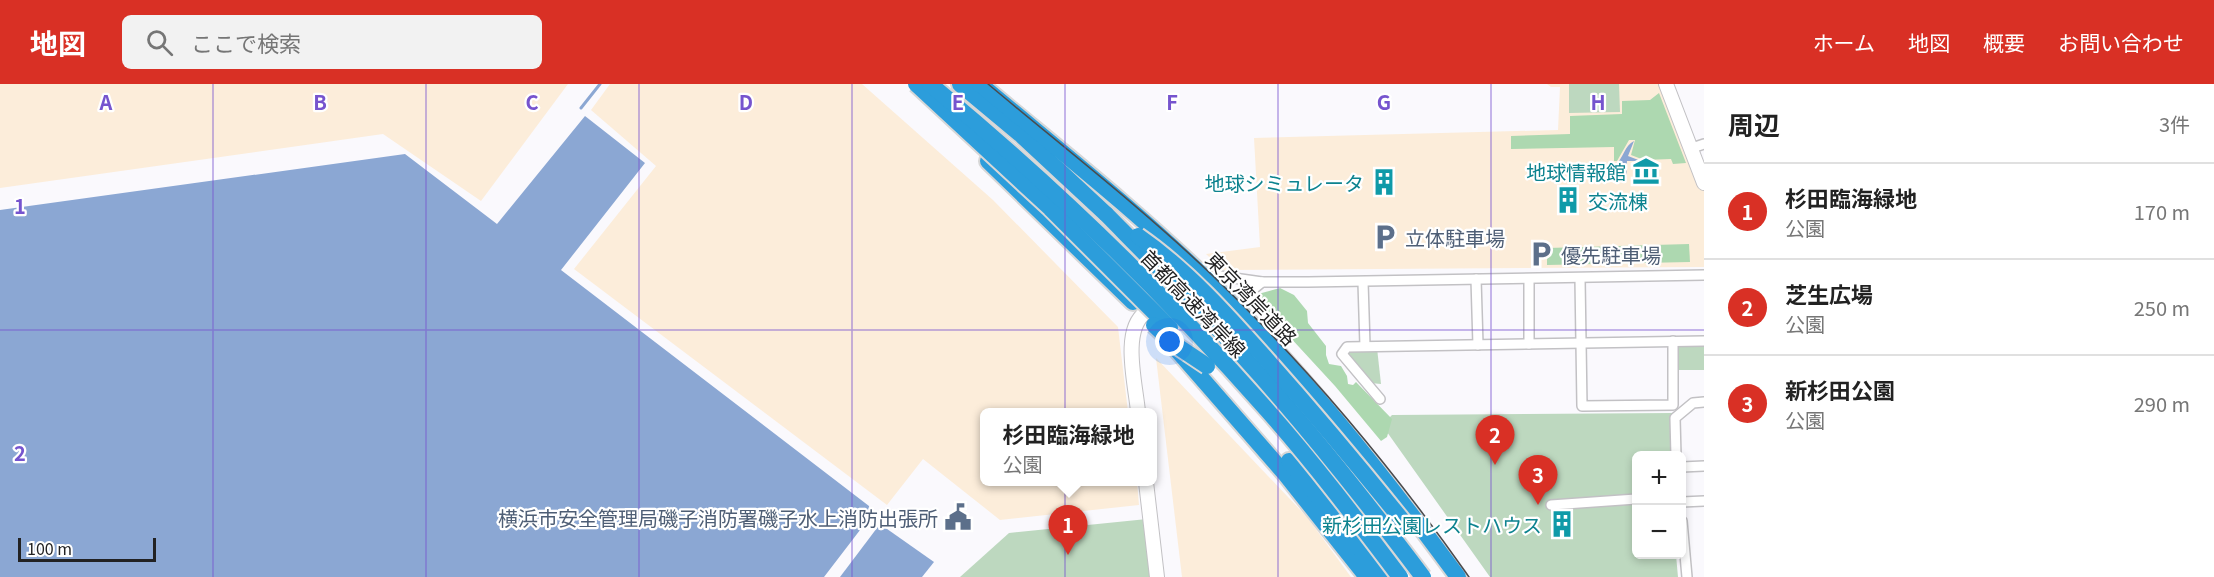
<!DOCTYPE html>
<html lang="ja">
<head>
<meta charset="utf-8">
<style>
  :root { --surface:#fff; --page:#f2f2f2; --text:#222; --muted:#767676; --line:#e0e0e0; --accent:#d93025 }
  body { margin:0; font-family:Georgia,"Noto Sans JP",serif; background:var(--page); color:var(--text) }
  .controls { position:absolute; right:18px; bottom:18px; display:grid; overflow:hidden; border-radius:9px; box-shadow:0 3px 9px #0003 }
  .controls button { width:54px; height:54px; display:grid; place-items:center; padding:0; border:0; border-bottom:2px solid var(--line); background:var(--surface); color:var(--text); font:30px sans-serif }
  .scale { position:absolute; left:18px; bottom:15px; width:138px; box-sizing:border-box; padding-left:6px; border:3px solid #222223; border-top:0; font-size:16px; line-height:21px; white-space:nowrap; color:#222223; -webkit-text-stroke:4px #fff; paint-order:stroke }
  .you { position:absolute; left:1170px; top:258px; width:21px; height:21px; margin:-15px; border:4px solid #fff; border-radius:50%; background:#1a73e8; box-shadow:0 0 0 9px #1a73e833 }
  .badge { display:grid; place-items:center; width:39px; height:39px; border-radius:50%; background:var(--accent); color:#fff; font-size:20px; font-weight:700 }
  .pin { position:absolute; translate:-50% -50px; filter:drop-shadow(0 2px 3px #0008) }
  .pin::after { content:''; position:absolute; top:32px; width:21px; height:18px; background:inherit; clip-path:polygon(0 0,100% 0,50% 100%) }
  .popup { position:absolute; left:980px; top:324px; width:177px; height:78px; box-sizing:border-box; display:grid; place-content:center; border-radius:9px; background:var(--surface); filter:drop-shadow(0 2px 4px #0005); font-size:20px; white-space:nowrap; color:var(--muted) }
  .popup b { font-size:22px; color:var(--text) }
  .popup::after { content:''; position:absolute; left:50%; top:100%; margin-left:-12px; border:12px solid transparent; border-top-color:var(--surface) }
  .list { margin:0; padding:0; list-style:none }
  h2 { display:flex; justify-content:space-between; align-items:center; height:78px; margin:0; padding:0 24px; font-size:26px }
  h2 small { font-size:20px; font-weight:400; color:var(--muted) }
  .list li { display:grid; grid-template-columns:39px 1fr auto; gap:18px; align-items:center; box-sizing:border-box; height:96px; padding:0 24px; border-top:2px solid var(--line) }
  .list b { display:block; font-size:22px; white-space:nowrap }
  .list p { margin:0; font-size:20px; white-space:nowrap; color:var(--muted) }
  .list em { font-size:20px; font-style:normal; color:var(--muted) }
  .icon { flex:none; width:33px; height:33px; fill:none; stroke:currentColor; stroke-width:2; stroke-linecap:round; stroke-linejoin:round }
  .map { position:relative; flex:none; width:1704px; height:493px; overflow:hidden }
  header { display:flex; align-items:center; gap:36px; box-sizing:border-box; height:84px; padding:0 30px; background:var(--accent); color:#fff }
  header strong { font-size:28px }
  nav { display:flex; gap:33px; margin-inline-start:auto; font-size:21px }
  .search { width:420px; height:54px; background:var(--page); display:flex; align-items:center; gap:15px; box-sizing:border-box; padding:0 21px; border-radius:9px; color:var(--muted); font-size:22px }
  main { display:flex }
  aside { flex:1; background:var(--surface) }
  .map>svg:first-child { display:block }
</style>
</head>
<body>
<header>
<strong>地図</strong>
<div class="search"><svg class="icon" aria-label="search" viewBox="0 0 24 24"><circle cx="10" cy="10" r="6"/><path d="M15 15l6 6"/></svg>ここで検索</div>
<nav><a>ホーム</a><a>地図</a><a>概要</a><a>お問い合わせ</a></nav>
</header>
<main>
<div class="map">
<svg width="1704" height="493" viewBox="0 0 1704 493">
  <rect width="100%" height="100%" fill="#faf9fd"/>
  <g fill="#fcedda">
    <polygon points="0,0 568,0 481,117 383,50 0,104"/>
    <polygon points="610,0 862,0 993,116 1118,243 1128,328 984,328 984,398 1137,398 1139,421 1000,436 923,375 887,421 574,185 656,82 591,26"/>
    <polygon points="1547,0 1666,0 1704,99 1704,183 1223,186 1206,170 1260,163 1254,54 1558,46 1560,3 1551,3"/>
    <polygon points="1156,274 1307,433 1351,493 1182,493"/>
  </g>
  <g fill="#bdd8bf">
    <polygon points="1569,0 1619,0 1620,28 1569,29"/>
    <polygon points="1676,259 1704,259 1704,286 1679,286"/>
    <polygon points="1350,263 1377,264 1381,300 1370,299 1345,273"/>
    <polygon points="1673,329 1672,371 1636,372 1636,470 1676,471 1678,493 1490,493 1382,341 1392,331"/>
    <polygon points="1147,435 1154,493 960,493 1009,449"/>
  </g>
  <g fill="#add8b0">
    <polygon points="1659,9 1686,79 1673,80 1671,75 1644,76 1631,71 1635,56 1629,56 1617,77 1614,77 1614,63 1511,65 1511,52 1570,50 1570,32 1622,30 1622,17 1650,16"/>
    <polygon points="1689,160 1690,178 1547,181 1547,164"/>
    <polygon points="1280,204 1294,211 1307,227 1308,239 1326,262 1326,271 1329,280 1341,282 1347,292 1348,300 1353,301 1356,298 1392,335 1387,353 1381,357 1335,302 1254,214 1258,210"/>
  </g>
  <g fill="#8ba7d3">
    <polygon points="585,32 645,79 561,186 869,422 870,433 824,493 0,493 0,126 405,70 497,140"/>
    <path d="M1634,57L1628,72L1641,77H1627L1626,97L1617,98L1616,81C1623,74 1625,61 1634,57Z"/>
    <polygon points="880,440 934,478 922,493 840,493"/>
  </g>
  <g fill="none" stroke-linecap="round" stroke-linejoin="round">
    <polyline stroke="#8ba7d3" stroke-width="3" points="581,24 600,0"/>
    <defs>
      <g id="street">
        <polyline points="1692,64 1704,60"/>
        <polyline points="1205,193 1220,192 1262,198 1308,198 1704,191"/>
        <polyline points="1476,195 1478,261"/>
        <polyline points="1529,195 1529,260"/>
        <polyline points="1580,195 1582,322 1673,321 1673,257"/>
        <polyline points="1363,198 1365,262"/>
        <polyline points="1240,228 1251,207 1262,198"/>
        <polyline points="1380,315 1342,270 1347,263 1704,257"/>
        <polyline points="1676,372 1675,334 1693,319 1704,318"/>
        <polyline points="1682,383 1704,382"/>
        <polyline points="1682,418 1704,417"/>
        <polyline points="1551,421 1636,415"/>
        <polyline points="1682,437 1687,493"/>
      </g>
      <g id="secondary">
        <polyline points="1666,0 1704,99"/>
        <path d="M1138,328C1136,302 1121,247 1145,229C1159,218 1175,211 1190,202"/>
        <polyline points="1146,398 1157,493"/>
      </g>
      <g id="highway">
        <polyline points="960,0 1020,50 1107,131"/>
        <path d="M980,0C1055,63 1133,124 1203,192C1298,283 1380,387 1458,493"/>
        <polyline points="988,77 1133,218"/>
        <polyline points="1177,266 1286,391 1367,493"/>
        <polyline points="1289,377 1383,493"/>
      </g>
    </defs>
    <use href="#street" stroke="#c2c1c4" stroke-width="12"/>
    <use href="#secondary" stroke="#c2c1c4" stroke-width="16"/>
    <use href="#highway" stroke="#d7d7d7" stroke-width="20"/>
    <use href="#street" stroke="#fff" stroke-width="9"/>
    <use href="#secondary" stroke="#fff" stroke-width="14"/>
    <use href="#highway" stroke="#2c9ddb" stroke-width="16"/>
    <path stroke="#4b4b4d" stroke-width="1.5" d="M988,0C1063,63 1142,124 1213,192C1308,283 1394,386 1469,493"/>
    <defs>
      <g id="highway-bridge">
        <polyline points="916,0 1050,124 1170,244"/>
        <path d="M930,0C1050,99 1164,209 1267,326C1314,379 1357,436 1400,493"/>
        <path d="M1107,131C1166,191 1226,251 1280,314C1330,372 1377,432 1423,493"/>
        <path d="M1138,152C1187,186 1227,231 1267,276C1315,330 1361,385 1406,441"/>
        <polyline points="1154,241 1174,260 1207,282"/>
      </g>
    </defs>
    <use href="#highway-bridge" stroke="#d7d7d7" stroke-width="20" stroke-linecap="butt"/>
    <use href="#highway-bridge" stroke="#2c9ddb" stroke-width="16"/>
  </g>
  <path fill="none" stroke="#7654ce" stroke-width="1.5" stroke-opacity="0.55" d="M213,0V493M426,0V493M639,0V493M852,0V493M1065,0V493M1278,0V493M1491,0V493M0,246H1704"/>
  <defs>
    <symbol id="museum-bare" viewBox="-9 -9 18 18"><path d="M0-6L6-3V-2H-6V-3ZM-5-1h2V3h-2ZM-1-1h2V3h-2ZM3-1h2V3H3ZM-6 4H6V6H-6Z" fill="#0f9aa8" stroke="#fff" stroke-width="2.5" paint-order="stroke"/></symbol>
    <symbol id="building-bare" viewBox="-9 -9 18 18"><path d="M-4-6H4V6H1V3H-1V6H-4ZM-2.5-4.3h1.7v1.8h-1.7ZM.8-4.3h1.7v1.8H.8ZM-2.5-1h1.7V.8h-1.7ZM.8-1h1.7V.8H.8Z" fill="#0f9aa8" stroke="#fff" stroke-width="2.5" paint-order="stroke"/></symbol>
    <symbol id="parking-bare" viewBox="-9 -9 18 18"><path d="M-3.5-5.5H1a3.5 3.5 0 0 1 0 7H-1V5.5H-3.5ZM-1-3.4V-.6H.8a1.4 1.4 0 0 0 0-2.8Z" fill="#5c6f8a" stroke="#fff" stroke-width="2.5" paint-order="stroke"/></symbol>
    <symbol id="civic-bare" viewBox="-9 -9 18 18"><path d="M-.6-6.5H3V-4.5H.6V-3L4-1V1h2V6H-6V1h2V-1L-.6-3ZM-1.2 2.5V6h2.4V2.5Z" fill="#5c6f8a" stroke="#fff" stroke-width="2.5" paint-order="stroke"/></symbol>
  </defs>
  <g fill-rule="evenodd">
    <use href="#museum-bare" x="1627" y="68" width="38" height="38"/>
    <use href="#building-bare" x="1365" y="79" width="38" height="38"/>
    <use href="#building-bare" x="1549" y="97" width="38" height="38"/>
    <use href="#parking-bare" x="1366" y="134" width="38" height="38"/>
    <use href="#parking-bare" x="1522" y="151" width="38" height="38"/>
    <use href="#civic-bare" x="939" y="414" width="38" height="38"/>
    <use href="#building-bare" x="1543" y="421" width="38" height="38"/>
  </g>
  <g text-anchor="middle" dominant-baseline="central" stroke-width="4.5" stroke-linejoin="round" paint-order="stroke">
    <g font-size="20" fill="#0d838f" stroke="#fff" text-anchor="end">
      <text x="1626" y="87">地球情報館</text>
      <text x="1364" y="98">地球シミュレータ</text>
      <text x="1588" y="116" text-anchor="start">交流棟</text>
      <text x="1542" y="440">新杉田公園レストハウス</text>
    </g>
    <g font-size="20" fill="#4e5e75" stroke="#fff" text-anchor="start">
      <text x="1405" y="153">立体駐車場</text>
      <text x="1561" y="170">優先駐車場</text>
      <text x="938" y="433" text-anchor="end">横浜市安全管理局磯子消防署磯子水上消防出張所</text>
    </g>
    <g font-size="20" fill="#222223" stroke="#fff">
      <text transform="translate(1252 214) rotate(46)">東京湾岸道路</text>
      <text transform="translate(1194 219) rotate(46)">首都高速湾岸線</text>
    </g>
  </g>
  <g font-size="20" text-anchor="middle" font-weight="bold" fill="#7654ce" stroke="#fff" stroke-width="4.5" stroke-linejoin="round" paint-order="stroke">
    <text x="106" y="26">A</text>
    <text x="320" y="26">B</text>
    <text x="532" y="26">C</text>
    <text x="746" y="26">D</text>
    <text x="958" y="26">E</text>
    <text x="1172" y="26">F</text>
    <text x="1384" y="26">G</text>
    <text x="1598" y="26">H</text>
    <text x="20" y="130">1</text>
    <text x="20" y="377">2</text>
  </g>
</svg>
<div class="controls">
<button>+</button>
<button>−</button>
</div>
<div class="scale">100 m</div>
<div class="you"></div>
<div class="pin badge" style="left:1068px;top:471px">1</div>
<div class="popup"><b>杉田臨海緑地</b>公園</div>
<div class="pin badge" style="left:1495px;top:381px">2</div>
<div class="pin badge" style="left:1538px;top:421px">3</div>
</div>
<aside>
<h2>周辺<small>3件</small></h2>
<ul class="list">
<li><span class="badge">1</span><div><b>杉田臨海緑地</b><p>公園</p></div><em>170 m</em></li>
<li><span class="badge">2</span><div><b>芝生広場</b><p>公園</p></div><em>250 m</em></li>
<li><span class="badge">3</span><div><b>新杉田公園</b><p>公園</p></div><em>290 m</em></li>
</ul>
</aside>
</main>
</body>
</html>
